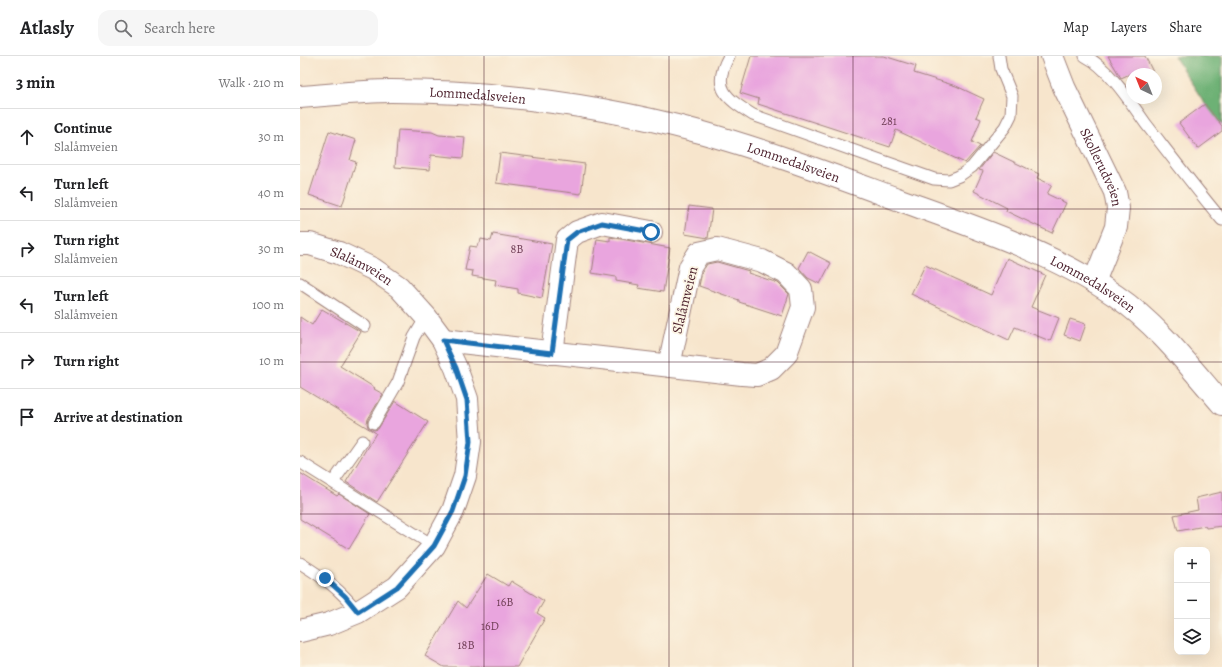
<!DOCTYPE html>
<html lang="en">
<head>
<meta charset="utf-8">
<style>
  :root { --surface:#fff; --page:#f6f6f6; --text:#202124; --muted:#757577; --line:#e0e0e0 }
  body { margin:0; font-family:Alegreya,serif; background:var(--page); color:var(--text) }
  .controls { position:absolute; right:12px; bottom:12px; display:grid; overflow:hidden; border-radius:8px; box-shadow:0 4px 16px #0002 }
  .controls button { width:36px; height:36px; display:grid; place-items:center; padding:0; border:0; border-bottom:1px solid var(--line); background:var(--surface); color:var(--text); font:20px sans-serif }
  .compass { position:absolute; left:826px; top:12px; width:36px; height:36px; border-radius:50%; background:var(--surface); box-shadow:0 4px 16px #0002; rotate:317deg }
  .stop { position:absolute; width:12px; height:12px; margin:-9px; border:3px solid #1f6fb2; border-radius:50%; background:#fff }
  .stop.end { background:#1f6fb2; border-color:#fff; box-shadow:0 1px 4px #0008 }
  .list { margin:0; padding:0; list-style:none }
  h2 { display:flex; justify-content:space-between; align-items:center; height:52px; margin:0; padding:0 16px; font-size:17px }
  h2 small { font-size:13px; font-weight:400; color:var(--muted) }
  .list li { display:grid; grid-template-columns:26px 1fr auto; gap:12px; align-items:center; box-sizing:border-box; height:56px; padding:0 16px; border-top:1px solid var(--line) }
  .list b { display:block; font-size:15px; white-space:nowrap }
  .list p { margin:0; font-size:13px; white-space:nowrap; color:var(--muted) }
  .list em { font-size:13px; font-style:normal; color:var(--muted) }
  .icon { flex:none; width:22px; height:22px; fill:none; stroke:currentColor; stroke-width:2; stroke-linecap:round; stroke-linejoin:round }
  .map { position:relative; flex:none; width:922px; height:611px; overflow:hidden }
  header { display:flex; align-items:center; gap:24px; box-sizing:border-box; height:56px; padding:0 20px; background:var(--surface); border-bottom:1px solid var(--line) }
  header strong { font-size:19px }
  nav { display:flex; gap:22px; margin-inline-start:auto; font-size:14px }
  .search { width:280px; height:36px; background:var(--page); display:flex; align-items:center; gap:10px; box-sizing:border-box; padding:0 14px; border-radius:12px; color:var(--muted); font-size:15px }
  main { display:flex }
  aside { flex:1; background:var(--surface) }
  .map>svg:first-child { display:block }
</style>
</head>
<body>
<header>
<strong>Atlasly</strong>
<div class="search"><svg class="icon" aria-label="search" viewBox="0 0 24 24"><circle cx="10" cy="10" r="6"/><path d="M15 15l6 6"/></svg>Search here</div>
<nav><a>Map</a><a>Layers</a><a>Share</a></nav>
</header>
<main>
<aside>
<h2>3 min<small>Walk · 210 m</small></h2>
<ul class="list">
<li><svg class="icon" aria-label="ahead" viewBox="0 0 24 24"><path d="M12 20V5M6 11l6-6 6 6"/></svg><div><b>Continue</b><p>Slalåmveien</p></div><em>30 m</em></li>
<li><svg class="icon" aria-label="left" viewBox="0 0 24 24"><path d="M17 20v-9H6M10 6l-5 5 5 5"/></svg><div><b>Turn left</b><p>Slalåmveien</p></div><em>40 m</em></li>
<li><svg class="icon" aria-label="right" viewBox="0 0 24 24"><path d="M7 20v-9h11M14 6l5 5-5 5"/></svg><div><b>Turn right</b><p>Slalåmveien</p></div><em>30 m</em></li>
<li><svg class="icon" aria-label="left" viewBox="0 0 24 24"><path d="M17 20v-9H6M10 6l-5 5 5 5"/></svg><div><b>Turn left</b><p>Slalåmveien</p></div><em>100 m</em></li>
<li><svg class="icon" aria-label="right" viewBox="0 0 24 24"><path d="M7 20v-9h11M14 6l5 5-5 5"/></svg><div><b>Turn right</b></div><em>10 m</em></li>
<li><svg class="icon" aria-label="arrive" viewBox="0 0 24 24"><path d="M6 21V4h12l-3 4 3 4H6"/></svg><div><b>Arrive at destination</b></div></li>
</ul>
</aside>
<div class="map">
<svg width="922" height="611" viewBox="0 0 922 611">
  <rect width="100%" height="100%" fill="#fcf5e5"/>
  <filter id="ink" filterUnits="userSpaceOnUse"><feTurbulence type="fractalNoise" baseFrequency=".025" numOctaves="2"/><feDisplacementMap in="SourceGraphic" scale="8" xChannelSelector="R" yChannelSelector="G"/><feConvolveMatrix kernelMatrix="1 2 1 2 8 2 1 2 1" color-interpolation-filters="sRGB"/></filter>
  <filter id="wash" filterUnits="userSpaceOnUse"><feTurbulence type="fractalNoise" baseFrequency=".012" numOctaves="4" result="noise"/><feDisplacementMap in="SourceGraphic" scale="16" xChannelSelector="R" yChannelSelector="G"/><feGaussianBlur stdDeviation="0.9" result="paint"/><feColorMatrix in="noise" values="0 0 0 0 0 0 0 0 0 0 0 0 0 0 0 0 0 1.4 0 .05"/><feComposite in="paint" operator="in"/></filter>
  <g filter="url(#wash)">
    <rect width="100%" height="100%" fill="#f7e5cc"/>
    <polygon fill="#6db174" stroke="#5c6850" points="874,0 922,0 922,70 911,57"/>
    <g id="blocks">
      <g fill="#e9a5de">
        <polygon points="451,0 584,0 616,10 614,17 656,30 684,43 676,61 681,63 672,86 680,90 665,107 596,74 590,91 458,48 459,43 440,37"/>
        <polygon points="808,0 845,0 854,18 830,18 821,22"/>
        <polygon points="905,48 922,70 922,75 898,93 879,67"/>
        <polygon points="98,74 132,76 139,79 165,81 163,102 131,99 130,114 95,111"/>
        <polygon points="29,75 56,84 50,104 56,106 42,150 9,139"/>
        <polygon points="693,96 739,118 737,122 752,129 747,138 766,147 752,177 706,155 707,152 674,135 683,115 679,114"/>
        <polygon points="200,97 285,108 281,138 196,127"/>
        <polygon points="389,150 412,153 408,182 385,178"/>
        <polygon points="193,178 252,188 242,242 218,237 218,233 195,229 196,224 172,220 173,215 165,214 170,190 177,191 178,187 180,187 181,183 191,185"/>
        <polygon points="310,181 370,192 363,236 338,232 339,229 316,225 316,221 292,217 297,183 310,185"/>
        <polygon points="508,195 531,207 520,228 508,222 499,212"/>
        <polygon points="707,202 745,219 731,251 759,262 750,285 715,271 709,284 611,238 625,209 691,239"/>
        <polygon points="417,206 449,215 448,217 478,227 489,238 482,260 439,246 439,244 399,230 402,216 407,208"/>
        <polygon points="22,253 61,276 40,310 75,332 74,333 83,338 68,363 67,367 68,371 74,374 78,373 95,345 128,366 77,446 46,426 76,377 0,331 0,261 12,269"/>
        <polygon points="770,263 786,268 780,285 764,279"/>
        <polygon points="0,417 37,440 39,438 70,458 49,493 0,463"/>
        <polygon points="922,436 922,470 906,472 905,470 878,475 874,459 898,454 896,442"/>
        <polygon points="188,518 208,530 211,525 244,545 237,557 245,562 217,611 144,611 125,600 158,545 166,552"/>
      </g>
    </g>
  </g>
  <g filter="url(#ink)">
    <use href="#blocks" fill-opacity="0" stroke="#a0827c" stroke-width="1"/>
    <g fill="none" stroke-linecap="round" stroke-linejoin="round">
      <defs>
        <g id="service">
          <path d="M429,0C411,32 426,42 453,59L634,123L649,124L659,120L672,111L705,71L711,59L712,40L701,13L699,0"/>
          <path d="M785,0C809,12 831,47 846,68C871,100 896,133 922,164"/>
          <polyline points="0,227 65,270"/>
          <polyline points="74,367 98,326 114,281 126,261"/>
          <polyline points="0,406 134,490"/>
          <polyline points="33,426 62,385"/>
          <path d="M0,507C24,522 40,533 58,556"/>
        </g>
        <g id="minor">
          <path id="s1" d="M0,188H10L39,197L73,213L99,231L126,261L143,284L156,312L167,343L170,386L165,420L153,455L134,490L97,531L58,556L29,568L0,575"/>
          <polyline points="143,284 442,318 457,319 471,313 486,298 503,251 501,233 486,217 462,205 417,193 399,197 390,211 369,310"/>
          <polyline points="252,297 267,184 277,176 302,167 351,176"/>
        </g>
        <g id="tertiary">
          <path id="s2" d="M752,0L764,31L815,136L818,152L816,171L794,226"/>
        </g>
        <g id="secondary">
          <path id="s3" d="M0,41C30,39 60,35 91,35C194,35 300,49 400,76C468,95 534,120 600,144C672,170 754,197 816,240C858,269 889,310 922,348"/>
        </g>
      </defs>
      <use href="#service" stroke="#a0827c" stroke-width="13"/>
      <use href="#minor" stroke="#a0827c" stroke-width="24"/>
      <use href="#tertiary" stroke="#a0827c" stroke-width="24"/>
      <use href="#secondary" stroke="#a0827c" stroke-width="24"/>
      <use href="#service" stroke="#fff" stroke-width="11"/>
      <use href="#minor" stroke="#fff" stroke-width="22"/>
      <use href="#tertiary" stroke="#fff" stroke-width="22"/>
      <use href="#secondary" stroke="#fff" stroke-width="22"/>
    </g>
  </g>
  <g fill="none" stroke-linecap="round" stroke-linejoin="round" filter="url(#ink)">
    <polyline stroke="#1f6fb2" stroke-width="5" points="25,522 45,540 58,556 97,531 134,490 153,455 165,420 170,386 167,344 156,312 143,284 252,297 267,184 277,176 302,167 351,176"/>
  </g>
  <path fill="none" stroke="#4a1f2b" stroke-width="1" stroke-opacity="0.55" d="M184,0V611M369,0V611M553,0V611M738,0V611M0,153H922M0,306H922M0,458H922"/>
  <g text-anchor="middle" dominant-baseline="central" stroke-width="3.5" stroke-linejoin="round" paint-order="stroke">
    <g font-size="12" fill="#724058">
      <text x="589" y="65">281</text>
      <text x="217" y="193">8B</text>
      <text x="205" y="546">16B</text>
      <text x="190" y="570">16D</text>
      <text x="166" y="589">18B</text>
    </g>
    <g font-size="14" fill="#4a1f2b" stroke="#fcf5e5">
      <text stroke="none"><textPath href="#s3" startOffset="178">Lommedalsveien</textPath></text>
      <text stroke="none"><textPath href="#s3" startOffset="502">Lommedalsveien</textPath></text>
      <text stroke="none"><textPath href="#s2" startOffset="122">Skollerudveien</textPath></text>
      <text stroke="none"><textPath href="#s1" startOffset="66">Slalåmveien</textPath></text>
      <text stroke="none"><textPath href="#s3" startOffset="826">Lommedalsveien</textPath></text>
      <text transform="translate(385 244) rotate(-76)">Slalåmveien</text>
    </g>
  </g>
</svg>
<div class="controls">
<button>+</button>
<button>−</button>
<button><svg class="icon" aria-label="layers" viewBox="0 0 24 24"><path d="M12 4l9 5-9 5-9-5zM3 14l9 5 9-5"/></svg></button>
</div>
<svg class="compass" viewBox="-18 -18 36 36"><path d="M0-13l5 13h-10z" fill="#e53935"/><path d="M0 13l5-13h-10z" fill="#757577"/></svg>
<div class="stop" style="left:351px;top:176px"></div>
<div class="stop end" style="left:25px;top:522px"></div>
</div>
</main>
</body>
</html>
